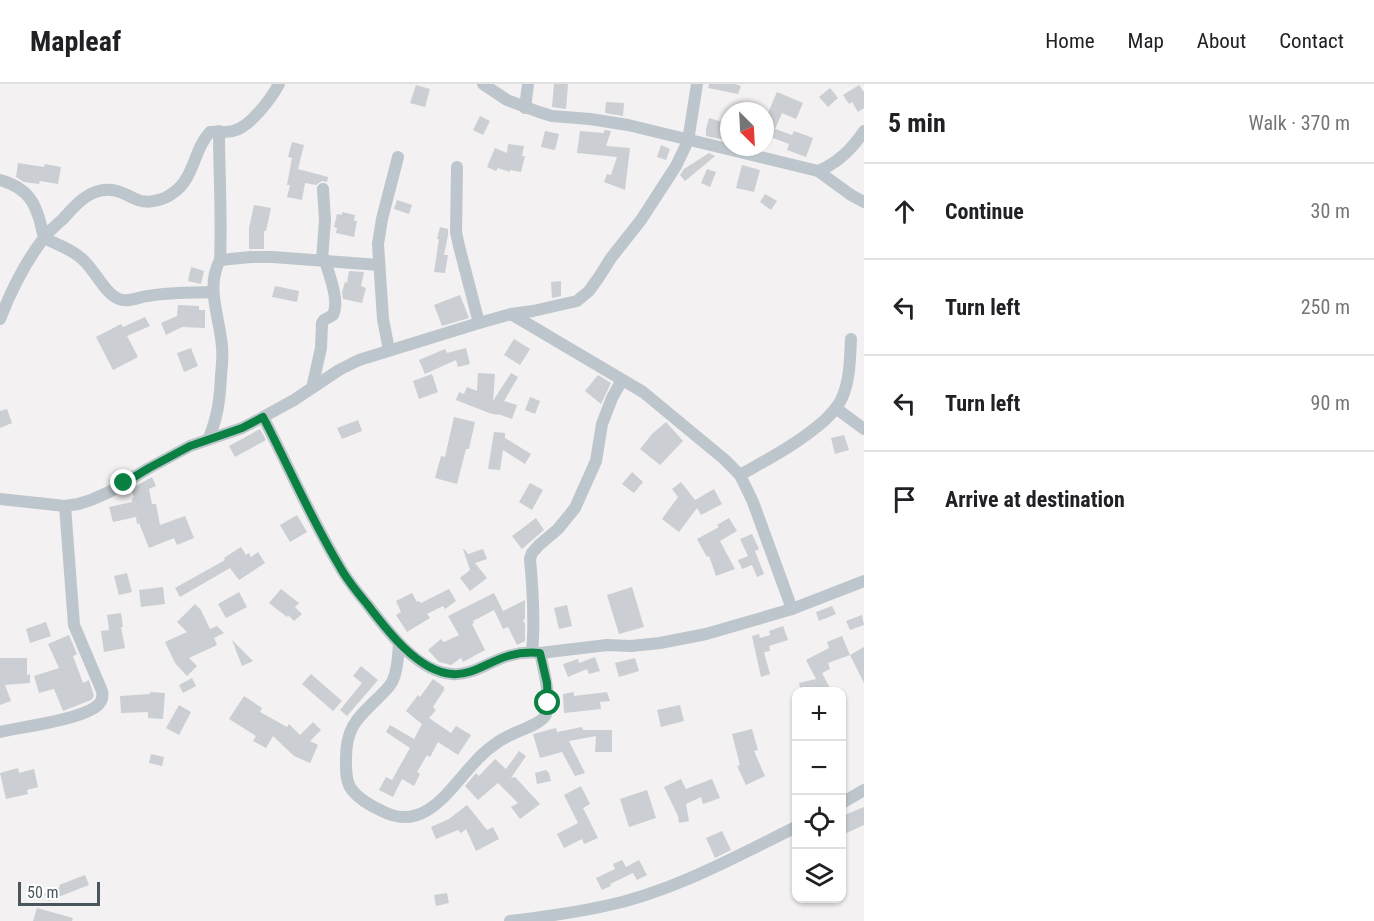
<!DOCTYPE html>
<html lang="en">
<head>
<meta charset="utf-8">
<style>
  :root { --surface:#fff; --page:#f6f6f6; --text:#202124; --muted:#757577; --line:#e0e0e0 }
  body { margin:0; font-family:"Roboto Condensed",sans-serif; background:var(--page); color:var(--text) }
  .controls { position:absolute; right:18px; bottom:18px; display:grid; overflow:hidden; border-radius:12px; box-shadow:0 2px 4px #0004 }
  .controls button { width:54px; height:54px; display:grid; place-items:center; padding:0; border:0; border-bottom:2px solid var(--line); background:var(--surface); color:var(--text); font:30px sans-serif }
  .compass { position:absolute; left:720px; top:18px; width:54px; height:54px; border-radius:50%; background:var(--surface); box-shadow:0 2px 4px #0004; rotate:156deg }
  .scale { position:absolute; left:18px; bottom:15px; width:82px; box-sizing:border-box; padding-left:6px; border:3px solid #4a565d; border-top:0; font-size:16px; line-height:21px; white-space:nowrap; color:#4a565d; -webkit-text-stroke:4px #fff; paint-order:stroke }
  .stop { position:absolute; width:18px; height:18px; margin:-14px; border:4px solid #0b8043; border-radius:50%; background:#fff }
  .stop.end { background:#0b8043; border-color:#fff; box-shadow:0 2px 6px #0008 }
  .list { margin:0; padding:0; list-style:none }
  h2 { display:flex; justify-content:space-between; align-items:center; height:78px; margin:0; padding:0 24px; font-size:26px }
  h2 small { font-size:20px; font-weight:400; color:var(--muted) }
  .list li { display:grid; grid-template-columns:39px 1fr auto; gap:18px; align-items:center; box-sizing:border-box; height:96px; padding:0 24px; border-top:2px solid var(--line) }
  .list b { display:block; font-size:22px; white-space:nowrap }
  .list em { font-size:20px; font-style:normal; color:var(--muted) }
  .icon { flex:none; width:33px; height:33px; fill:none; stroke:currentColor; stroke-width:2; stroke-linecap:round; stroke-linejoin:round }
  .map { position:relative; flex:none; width:864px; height:837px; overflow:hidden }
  header { display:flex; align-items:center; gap:36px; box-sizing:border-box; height:84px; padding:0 30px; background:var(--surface); border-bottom:2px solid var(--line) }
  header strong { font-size:28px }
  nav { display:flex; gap:33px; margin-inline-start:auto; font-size:21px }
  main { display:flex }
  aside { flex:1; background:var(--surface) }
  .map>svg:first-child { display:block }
</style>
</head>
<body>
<header>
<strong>Mapleaf</strong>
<nav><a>Home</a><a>Map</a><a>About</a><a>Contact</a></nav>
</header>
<main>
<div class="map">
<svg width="864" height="837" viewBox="0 0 864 837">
  <rect width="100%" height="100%" fill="#f3f1f1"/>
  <g fill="#cbced2">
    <polygon points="554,0 568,0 566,25 552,23"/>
    <polygon points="709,0 735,0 741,2 738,10 708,4"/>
    <polygon points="416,1 430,5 425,23 410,19"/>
    <polygon points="859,1 864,8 864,24 858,28 852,18 849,20 843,11"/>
    <polygon points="830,4 838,14 828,23 819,13"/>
    <polygon points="777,8 803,19 796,35 782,29 775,45 792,51 794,47 813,54 806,73 787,66 789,60 765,51 765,36"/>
    <polygon points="606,18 624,19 623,32 605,29"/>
    <polygon points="480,32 490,37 483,51 473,46"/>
    <polygon points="709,34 729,40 729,57 706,52 706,45"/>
    <polygon points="604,46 611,47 606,62 630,64 625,106 604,98 607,90 611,91 617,73 577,69 580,47 604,49"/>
    <polygon points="545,47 559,50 555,66 541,63"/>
    <polygon points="292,58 304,61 298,85 328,93 327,98 322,97 316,101 305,99 302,116 287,113 290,101 287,101 292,74 288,73"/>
    <polygon points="508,60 524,62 522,72 525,72 521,88 510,86 510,88 498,84 496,87 487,83 495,64 507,69"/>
    <polygon points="661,61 670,65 666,76 657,73"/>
    <polygon points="709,69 715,72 685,97 680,91 684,85"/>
    <polygon points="18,79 44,83 45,80 61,83 58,100 40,97 39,100 24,98 16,93"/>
    <polygon points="742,81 760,86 754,108 736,104"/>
    <polygon points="707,85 716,88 710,103 701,99"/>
    <polygon points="765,110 777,117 771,126 760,118"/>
    <polygon points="397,116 412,121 409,130 394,125"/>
    <polygon points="254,121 271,124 266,147 264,147 264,165 249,165 249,144"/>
    <polygon points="342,128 355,131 354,137 357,137 354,153 336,149 337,144 334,143 337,130 342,131"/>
    <polygon points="440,143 448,145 448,151 444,171 448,171 445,189 434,188 439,155 437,155"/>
    <polygon points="191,183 204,187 201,200 188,197"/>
    <polygon points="349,187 364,188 361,202 366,204 362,219 343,215 342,208 345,198 347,199"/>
    <polygon points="561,197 561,212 552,214 551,198"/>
    <polygon points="275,202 299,207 297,218 272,213"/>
    <polygon points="460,211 469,234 442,242 434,221"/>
    <polygon points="178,221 199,222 199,226 205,226 205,244 182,243 166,251 161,239 177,232"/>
    <polygon points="145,233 150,242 127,252 138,273 113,286 96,253 121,240 123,243"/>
    <polygon points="514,255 530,265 520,281 504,271"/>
    <polygon points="191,264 198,282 184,288 177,269"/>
    <polygon points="466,264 470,280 458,283 456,276 425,290 419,276 445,265 447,269"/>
    <polygon points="478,289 495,290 493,317 511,289 518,293 504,317 517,321 512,335 498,330 497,331 489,329 456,316 459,308 464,310 467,303 477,307"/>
    <polygon points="432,290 438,308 419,315 413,297"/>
    <polygon points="598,291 611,299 601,320 585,307"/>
    <polygon points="530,313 540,317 535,330 525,326"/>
    <polygon points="7,325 12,339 0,344 0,327"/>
    <polygon points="454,333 475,338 469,365 466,365 457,400 435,394 441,372 445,373"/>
    <polygon points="358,336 362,347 342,355 337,344"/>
    <polygon points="666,338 683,357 660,381 640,365 652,350"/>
    <polygon points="260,345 266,356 235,373 229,362"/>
    <polygon points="494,348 505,349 505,354 531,370 525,380 503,366 500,386 488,385"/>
    <polygon points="844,351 849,366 835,370 831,354"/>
    <polygon points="632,388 643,398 634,409 622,400"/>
    <polygon points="152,393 156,402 149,405 152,420 156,420 160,441 185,432 194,454 177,461 174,454 149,464 139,439 137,440 136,433 113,438 109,423 132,418 132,414 134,413 131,405"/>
    <polygon points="681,398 695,416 714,405 722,420 701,431 697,424 679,448 662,435 678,413 672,405"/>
    <polygon points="530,399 543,406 532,426 519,418"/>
    <polygon points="297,431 307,448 290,458 280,441"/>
    <polygon points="536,434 544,446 522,465 512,452"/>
    <polygon points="729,434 737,447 720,457 735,485 716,492 709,472 707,473 697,455 719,443 717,441"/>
    <polygon points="752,450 759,465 755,467 764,490 757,493 752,481 742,485 738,476 748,472 740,455"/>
    <polygon points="241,463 246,471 249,469 251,473 258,468 265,479 239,496 230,484 180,513 175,504 225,476 224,474"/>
    <polygon points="463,465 464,465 468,470 483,465 487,475 475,479 487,494 470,507 460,494 470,486"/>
    <polygon points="127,489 132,508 119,511 114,492"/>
    <polygon points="163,503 165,520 141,523 139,506"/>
    <polygon points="632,503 644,543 619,550 607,511"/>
    <polygon points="281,505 299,519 295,523 302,530 294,537 288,531 287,533 269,519"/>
    <polygon points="449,505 456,517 445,525 443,522 427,530 430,534 407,548 396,531 401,528 396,517 412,509 417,518 419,517 421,519"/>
    <polygon points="239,508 247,523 226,534 218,520"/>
    <polygon points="494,509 503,527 525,516 525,535 523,536 525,540 525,557 517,561 508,543 503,545 494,526 473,537 474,539 472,540 485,566 463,578 461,574 451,581 439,578 428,566 441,555 444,558 459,551 448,532"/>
    <polygon points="195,520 201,526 210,545 217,542 224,549 214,554 217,561 189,574 197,582 187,592 175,579 165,558 187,548 177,538"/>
    <polygon points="567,521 572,542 559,545 554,524"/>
    <polygon points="832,522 836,530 819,537 816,528"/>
    <polygon points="121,529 123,543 121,543 125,564 104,568 101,547 109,546 107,531"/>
    <polygon points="862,531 864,541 850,546 846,537"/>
    <polygon points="46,538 51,552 30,559 26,545"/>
    <polygon points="783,542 788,556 769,562 770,567 764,568 770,590 761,593 752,552 759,550 760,554 770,551 769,547"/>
    <polygon points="69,551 77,570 73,572 83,599 89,596 94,612 91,616 63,627 54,605 39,609 34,592 59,584 48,560"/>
    <polygon points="842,552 850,571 828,579 830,585 822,589 832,608 822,608 819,603 801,608 799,599 816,595 806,576 829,564 827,558"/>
    <polygon points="232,556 253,577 242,582"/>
    <polygon points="864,563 864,599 850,571"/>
    <polygon points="595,573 600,587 589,590 587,585 568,593 563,580 578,575 579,579"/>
    <polygon points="0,574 27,574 27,591 30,590 30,599 5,601 11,617 0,621"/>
    <polygon points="635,574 639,587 619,593 615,579"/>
    <polygon points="361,582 378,596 347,632 340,626 362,599 353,592"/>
    <polygon points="311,590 342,617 333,627 302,600"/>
    <polygon points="192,594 196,602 183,609 179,601"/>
    <polygon points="433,595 444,603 444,606 433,623 436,626 429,634 451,649 456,642 471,651 458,671 438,658 430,673 427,671 417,688 420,690 414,702 402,695 393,713 379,706 386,693 392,696 410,664 386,648 390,641 414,655 422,640 406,627 418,611 420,613"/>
    <polygon points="150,608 165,609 163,635 148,634 148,628 121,629 120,612 150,610"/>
    <polygon points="574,608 574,612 607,608 610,617 600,618 601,625 564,629 563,610"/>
    <polygon points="244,612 262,624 260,628 287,643 289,640 300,651 313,638 321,646 310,657 318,661 310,679 294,672 273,652 266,664 253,657 256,652 229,635"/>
    <polygon points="179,621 191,628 179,651 166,644"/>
    <polygon points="680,621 684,637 661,643 657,626"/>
    <polygon points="582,643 583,646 612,646 612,668 595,668 596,652 569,657 585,689 575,692 562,668 540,674 533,650 556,644 557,648"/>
    <polygon points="752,645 758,666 754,667 765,692 746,701 737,682 740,681 732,650"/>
    <polygon points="519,667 526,672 511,694 515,693 540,720 520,735 511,723 518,719 498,699 478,716 465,702 476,689 479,692 495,675 506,685"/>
    <polygon points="151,670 164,673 162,682 149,679"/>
    <polygon points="18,684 19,689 34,685 38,703 27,706 28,710 6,715 0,689"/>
    <polygon points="546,686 549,689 551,697 537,700 535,689"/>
    <polygon points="681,695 686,705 712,695 720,714 703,720 701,713 686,720 689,737 679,739 678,732 664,703"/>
    <polygon points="581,702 590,720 583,724 598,754 584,760 582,755 564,764 557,750 578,739 564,711"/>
    <polygon points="647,706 656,734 629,743 620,715"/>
    <polygon points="467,721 487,746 493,743 499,755 476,767 466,745 461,749 458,746 436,755 431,743 449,735"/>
    <polygon points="864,723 864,741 842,751 842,732"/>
    <polygon points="722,747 731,766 715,774 706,754"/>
    <polygon points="622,776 626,783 639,776 647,791 637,796 633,789 610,800 611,802 602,806 596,794 615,785 613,780"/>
    <polygon points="85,791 89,801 48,817 44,810 60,803 59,801"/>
    <polygon points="447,809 449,819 436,822 434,811"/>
    <polygon points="37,824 73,834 72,837 33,837"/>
  </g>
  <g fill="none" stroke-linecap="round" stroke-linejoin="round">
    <g stroke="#bdc6cc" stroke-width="12">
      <path d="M483,0L507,16L539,28L552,32L590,35L628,41L818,87C838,79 852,65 864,47"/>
      <polyline points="525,24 528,0"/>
      <path d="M219,47C219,90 222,133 220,176"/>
      <polyline points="457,83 456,148 459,162 479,239"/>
      <polyline points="818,87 851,111 864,118"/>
      <path d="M0,96C33,105 37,124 44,154C56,160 71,165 81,174C94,184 104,209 119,215C126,218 135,215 142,213C165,208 189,209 212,208"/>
      <polyline points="322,176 325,136 323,105"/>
      <polyline points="511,230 643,308 724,375 740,391 753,418 792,525"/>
      <path d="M0,235C11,207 25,178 44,154C49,147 56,141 63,135C76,120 90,104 112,106C122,107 129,113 138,116C148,120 164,116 173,109C195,94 193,66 210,48C218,47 226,49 233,47C250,43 271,15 279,0"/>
      <polyline points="389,266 383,235 378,160 382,135 398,73"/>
      <path d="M312,304L321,264L322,239L324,236L333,231C340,216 329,192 325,176"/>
      <polyline points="837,325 864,345"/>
      <path d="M263,333C289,383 311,435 340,483C347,496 357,508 367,520C387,546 417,588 452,590C472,592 490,577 508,572C518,569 530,568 540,569L607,561L631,562L660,559L706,550L792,525L864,497"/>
      <path d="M209,354C218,331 220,315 221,291C222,281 223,272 222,263C220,233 205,204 220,176L251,173H273L379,181"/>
      <path d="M740,391C770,374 799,359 825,336C832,329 838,323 842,314C850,296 850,275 851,255"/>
      <polyline points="0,415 65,422 78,420 91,416 109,408 149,384 190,362 242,344 263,333 294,316 339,286 359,276 479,239 511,230 533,227 577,217 589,207 599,193 611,174 641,136 676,82 688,57 697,0"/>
      <path d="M399,560C398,572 398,585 393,596C390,603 384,608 379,613C355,636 345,645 346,680C346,688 346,699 352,706C359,715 371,722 382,727C424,749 449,706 474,679C481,671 489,664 498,658C509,649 539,642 545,632C553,619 543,583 540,569"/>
      <path d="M532,568C535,537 533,507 530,475L532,469L539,461L558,445L575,424L596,377L602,340L612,314L622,296"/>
      <path d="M0,648C21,643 86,635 99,620C103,616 103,612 102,607L74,541L65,422"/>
      <polyline points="842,719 864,706"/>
      <path d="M510,837C541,833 574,829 605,822C672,808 735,773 796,743"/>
    </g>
  </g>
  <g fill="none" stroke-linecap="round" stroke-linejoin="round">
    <path stroke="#0b8043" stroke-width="8" d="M124,399L149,384L190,362L242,344L263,333C289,383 311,435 340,483C347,496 357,508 367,520C386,545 418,588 452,590C472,592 490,577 508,572C518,569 530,568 540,569L547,599L548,619"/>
  </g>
</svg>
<div class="controls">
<button>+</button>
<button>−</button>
<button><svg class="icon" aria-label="locate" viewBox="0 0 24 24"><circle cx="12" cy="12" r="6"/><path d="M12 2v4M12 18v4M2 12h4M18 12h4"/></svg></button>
<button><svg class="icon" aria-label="layers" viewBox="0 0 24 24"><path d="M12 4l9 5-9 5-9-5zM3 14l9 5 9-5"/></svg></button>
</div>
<svg class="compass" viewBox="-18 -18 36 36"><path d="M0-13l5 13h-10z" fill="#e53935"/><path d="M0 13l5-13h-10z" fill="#757577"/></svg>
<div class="scale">50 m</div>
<div class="stop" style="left:548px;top:619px"></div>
<div class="stop end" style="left:124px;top:399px"></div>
</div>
<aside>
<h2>5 min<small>Walk · 370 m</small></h2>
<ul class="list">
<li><svg class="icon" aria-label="ahead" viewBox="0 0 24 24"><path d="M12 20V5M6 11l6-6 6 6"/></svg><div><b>Continue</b></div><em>30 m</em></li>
<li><svg class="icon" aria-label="left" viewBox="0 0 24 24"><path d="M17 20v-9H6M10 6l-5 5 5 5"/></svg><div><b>Turn left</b></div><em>250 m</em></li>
<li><svg class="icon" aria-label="left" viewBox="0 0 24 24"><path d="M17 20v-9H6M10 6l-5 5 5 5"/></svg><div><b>Turn left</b></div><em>90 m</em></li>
<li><svg class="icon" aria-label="arrive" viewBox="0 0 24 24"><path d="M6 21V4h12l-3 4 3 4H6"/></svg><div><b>Arrive at destination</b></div></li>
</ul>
</aside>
</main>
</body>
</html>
